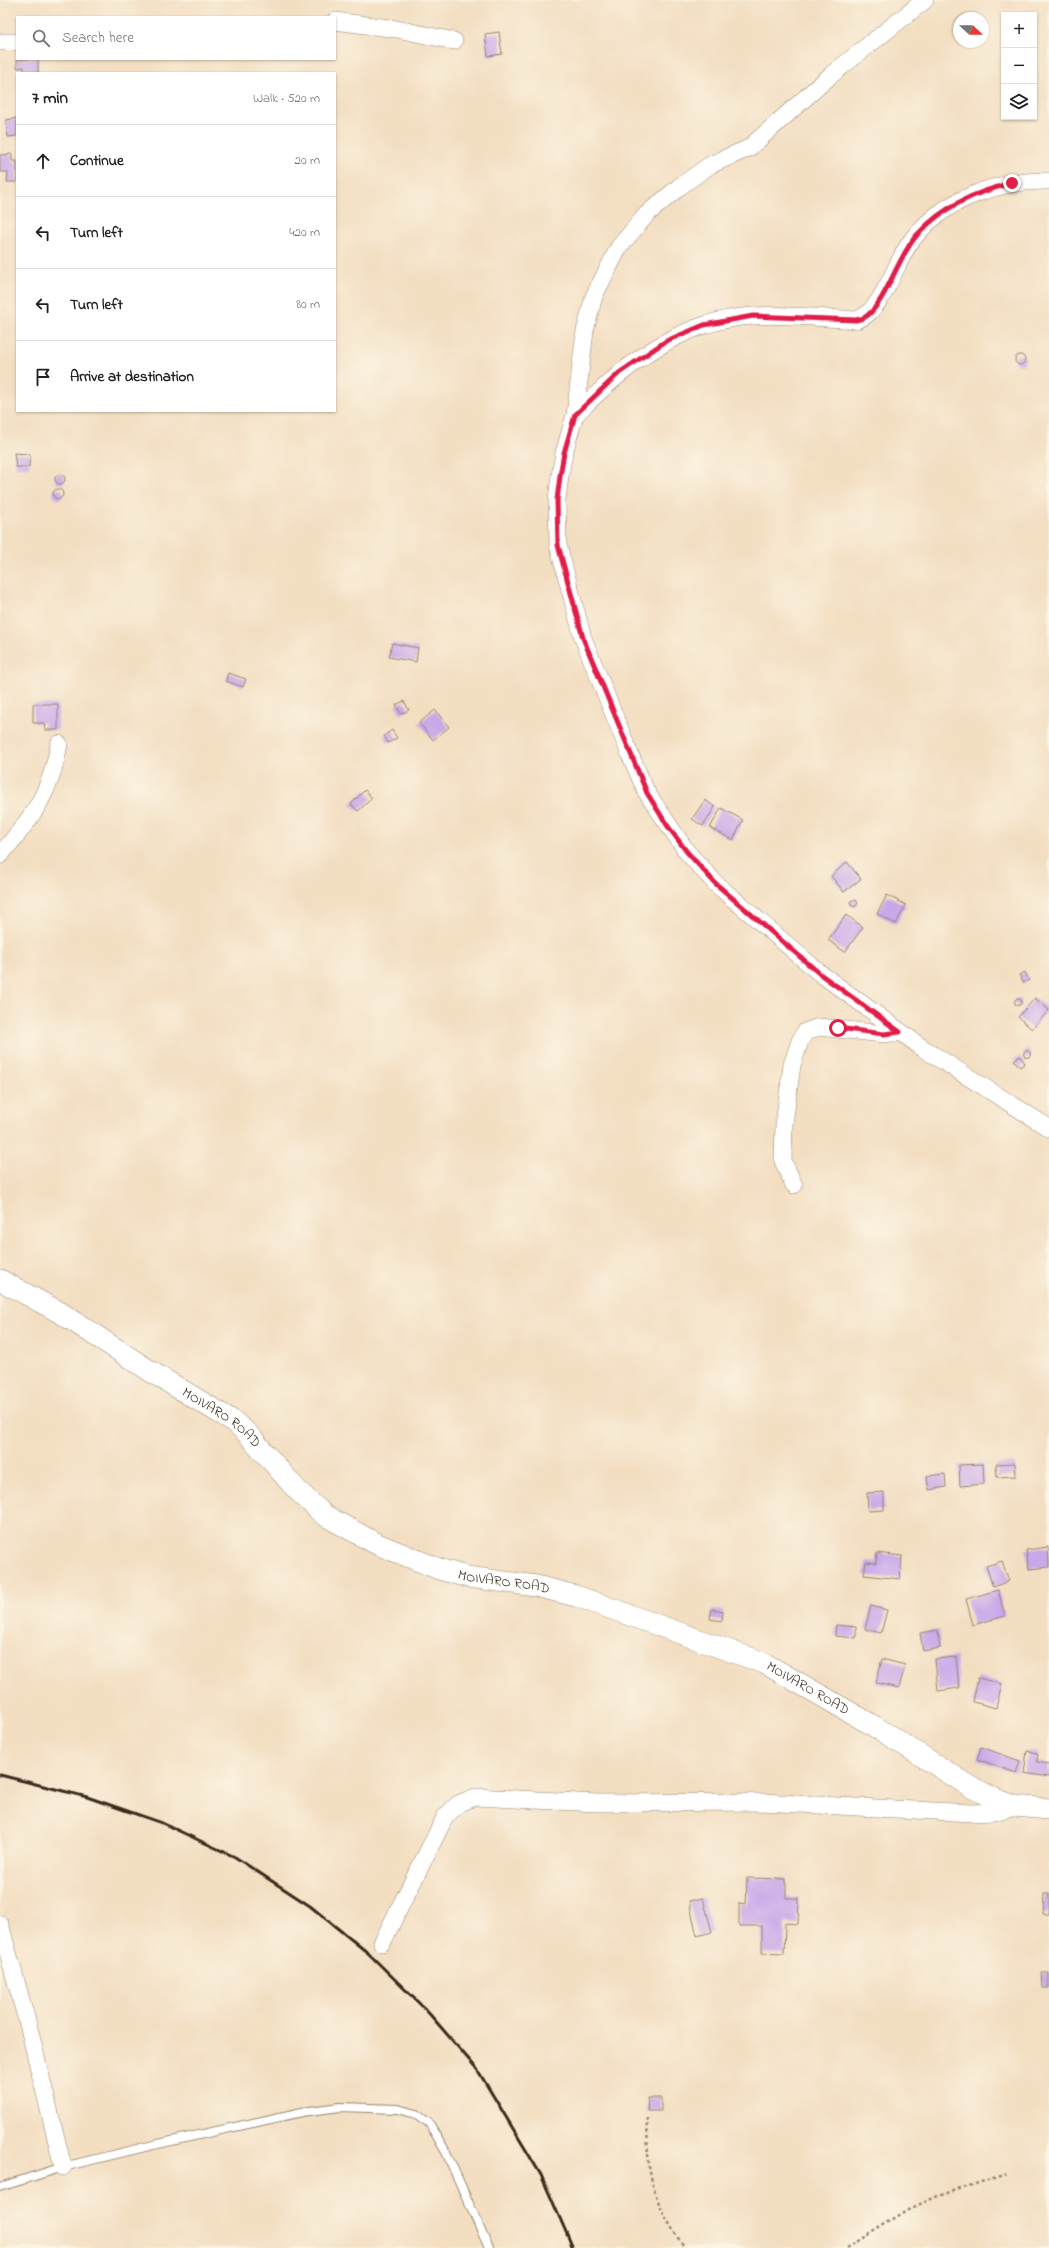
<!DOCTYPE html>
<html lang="en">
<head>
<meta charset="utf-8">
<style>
  :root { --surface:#fff; --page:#f6f6f6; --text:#202124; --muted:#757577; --line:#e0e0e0 }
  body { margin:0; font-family:"Indie Flower",sans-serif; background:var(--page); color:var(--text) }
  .controls { position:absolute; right:12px; top:12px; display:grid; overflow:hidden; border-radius:0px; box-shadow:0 1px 3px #0004 }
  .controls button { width:36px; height:36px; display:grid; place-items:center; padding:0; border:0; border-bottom:1px solid var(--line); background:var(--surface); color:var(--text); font:20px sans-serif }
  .compass { position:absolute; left:953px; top:12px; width:36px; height:36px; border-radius:50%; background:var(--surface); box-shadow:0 1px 3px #0004; rotate:112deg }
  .stop { position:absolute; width:12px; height:12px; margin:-9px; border:3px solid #e11d48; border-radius:50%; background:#fff }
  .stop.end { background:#e11d48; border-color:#fff; box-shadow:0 1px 4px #0008 }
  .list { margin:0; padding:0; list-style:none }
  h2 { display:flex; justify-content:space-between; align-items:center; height:52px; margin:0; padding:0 16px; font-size:17px }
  h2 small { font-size:13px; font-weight:400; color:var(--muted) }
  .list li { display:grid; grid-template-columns:26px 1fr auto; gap:12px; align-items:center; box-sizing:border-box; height:72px; padding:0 16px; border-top:1px solid var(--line) }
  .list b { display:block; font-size:15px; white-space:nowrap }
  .list em { font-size:13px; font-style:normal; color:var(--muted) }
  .icon { flex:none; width:22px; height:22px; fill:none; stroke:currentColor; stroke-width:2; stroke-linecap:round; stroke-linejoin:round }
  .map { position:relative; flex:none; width:1049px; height:2248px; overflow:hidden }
  .search { position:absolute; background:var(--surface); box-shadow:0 1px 3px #0004; left:16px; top:16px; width:320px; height:44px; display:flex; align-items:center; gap:10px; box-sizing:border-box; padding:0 14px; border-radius:0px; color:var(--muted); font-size:15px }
  .panel { position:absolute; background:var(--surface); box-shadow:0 1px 3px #0004; left:16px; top:72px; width:320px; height:340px; border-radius:0px }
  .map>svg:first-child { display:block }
</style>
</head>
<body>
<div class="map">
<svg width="1049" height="2248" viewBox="0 0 1049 2248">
  <rect width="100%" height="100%" fill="#fcf5e5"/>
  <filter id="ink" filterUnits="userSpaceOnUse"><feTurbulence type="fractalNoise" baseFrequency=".025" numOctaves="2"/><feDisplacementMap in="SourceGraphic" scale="8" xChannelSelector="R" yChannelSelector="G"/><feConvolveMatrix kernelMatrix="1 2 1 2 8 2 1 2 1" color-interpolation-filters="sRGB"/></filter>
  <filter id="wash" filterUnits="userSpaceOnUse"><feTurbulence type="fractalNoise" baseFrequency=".012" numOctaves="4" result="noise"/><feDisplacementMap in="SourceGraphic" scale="16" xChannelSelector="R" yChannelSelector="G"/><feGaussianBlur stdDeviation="0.9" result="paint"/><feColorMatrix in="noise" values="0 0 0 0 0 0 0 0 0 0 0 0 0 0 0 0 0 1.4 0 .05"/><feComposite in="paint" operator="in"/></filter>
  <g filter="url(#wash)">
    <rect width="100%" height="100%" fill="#f3dec1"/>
    <g id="blocks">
      <g fill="#c8a8e9">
        <polygon points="499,32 502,54 488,56 485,34"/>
        <polygon points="17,59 38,59 38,73 24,73 24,67 17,68"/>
        <polygon points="17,118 17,136 8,137 6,120"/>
        <polygon points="12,154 12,161 17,161 17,182 7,182 8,172 0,172 0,155"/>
        <circle cx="1020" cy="360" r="5"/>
        <polygon points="14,453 30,454 29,467 16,467"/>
        <circle cx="60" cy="479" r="5"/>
        <circle cx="58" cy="494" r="5"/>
        <polygon points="392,643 418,648 416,662 389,657"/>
        <polygon points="228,673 246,679 243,687 226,681"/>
        <polygon points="404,701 409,710 401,714 396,705"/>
        <polygon points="33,704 58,704 58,730 45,730 44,723 33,723"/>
        <polygon points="435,710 449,727 433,740 419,723"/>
        <polygon points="392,730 397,738 388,743 384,736"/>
        <polygon points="365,790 372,798 358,811 351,804"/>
        <polygon points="705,800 715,807 703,826 692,819"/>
        <polygon points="721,808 743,820 733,840 710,828"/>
        <polygon points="847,862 861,879 844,892 831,876"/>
        <polygon points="887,895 906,905 896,924 877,914"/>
        <circle cx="854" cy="903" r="3.5"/>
        <polygon points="846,915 863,927 845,952 828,940"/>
        <polygon points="1025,972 1029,980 1024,983 1019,975"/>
        <polygon points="1035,998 1049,1010 1032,1029 1018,1017"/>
        <circle cx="1018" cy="1002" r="3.5"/>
        <circle cx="1027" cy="1054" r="3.5"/>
        <polygon points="1020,1056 1025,1063 1020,1067 1014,1060"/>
        <polygon points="1015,1463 1016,1476 997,1477 996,1464"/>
        <polygon points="983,1464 984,1484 960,1486 959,1465"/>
        <polygon points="945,1474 946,1487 929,1490 927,1476"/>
        <polygon points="884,1492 884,1510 868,1511 867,1493"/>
        <polygon points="1048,1547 1049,1567 1029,1569 1026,1550"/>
        <polygon points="877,1553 902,1556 900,1579 864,1575 866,1562 876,1563"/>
        <polygon points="1002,1561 1009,1581 993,1587 986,1566"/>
        <polygon points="998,1590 1005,1616 973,1625 966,1599"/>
        <polygon points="871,1606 887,1610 881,1633 865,1629"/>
        <polygon points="712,1609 723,1611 722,1621 710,1619"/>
        <polygon points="836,1625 856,1627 856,1638 835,1636"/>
        <polygon points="938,1630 940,1648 923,1651 920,1633"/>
        <polygon points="956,1657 959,1688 938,1691 935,1659"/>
        <polygon points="882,1659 905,1665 899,1688 876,1683"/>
        <polygon points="978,1678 1002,1684 996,1708 973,1702"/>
        <polygon points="981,1747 1020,1761 1016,1773 977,1759"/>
        <polygon points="1027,1751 1038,1753 1037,1762 1049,1764 1049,1777 1024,1773"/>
        <polygon points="747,1878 786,1879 786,1898 799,1898 798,1924 785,1923 784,1954 762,1953 762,1926 739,1926 739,1903 746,1904"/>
        <polygon points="1044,1894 1049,1894 1049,1914 1043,1914"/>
        <polygon points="703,1898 712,1932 697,1936 689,1901"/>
        <polygon points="1042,1973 1049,1973 1049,1988 1043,1988"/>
        <polygon points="648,2098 661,2098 661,2111 647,2111"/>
      </g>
    </g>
  </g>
  <g filter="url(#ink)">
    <use href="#blocks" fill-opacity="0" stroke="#978470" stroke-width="1"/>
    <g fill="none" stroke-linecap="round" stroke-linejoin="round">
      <defs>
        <polyline id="service" points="0,2187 63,2167 149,2146 302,2112 340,2107 398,2109 416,2114 429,2123 446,2152 489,2248"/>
        <g id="minor">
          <polyline points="925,0 831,75 749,148 710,165 679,187 647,214 619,247 594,296 585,331 575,415 564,453 560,476 557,500 558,545 583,638 631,757 647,793 687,852 715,883 821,974 924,1049 1049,1128"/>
          <polyline points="335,21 397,29 454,41"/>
          <polyline points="0,42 17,42"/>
          <path d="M575,415C625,365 680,320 753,316C787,314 822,318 856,320C881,314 895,264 909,244C940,200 997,180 1049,181"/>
          <path d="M0,855C32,818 51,793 59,744"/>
          <polyline points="794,1185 783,1161 784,1124 792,1065 800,1041 805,1032 819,1027 884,1034 900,1032"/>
          <polyline points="0,1924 29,2028 63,2167"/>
          <polyline points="382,1943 445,1817 458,1804 475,1797 598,1803 761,1802 972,1813 994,1812 1015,1806"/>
        </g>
        <g id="tertiary">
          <path id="s1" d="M0,1280L61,1313L150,1371L233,1421L248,1434L297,1490L324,1515L377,1544L439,1569L467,1577L536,1586L576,1596L764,1663L874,1726L971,1787L995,1799L1015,1806L1049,1809"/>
        </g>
      </defs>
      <use href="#service" stroke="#978470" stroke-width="10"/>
      <use href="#minor" stroke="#978470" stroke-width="18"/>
      <use href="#tertiary" stroke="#978470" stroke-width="22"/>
      <g stroke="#978470" stroke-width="2.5" stroke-dasharray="3 3" stroke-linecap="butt">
        <path d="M648,2118C645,2173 653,2203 685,2248"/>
        <polyline points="847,2248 909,2209 938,2196 1006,2174"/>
      </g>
      <use href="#service" stroke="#fff" stroke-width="8"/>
      <use href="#minor" stroke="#fff" stroke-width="17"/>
      <use href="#tertiary" stroke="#fff" stroke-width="21"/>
      <polyline stroke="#3b2a1e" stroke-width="3" points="0,1775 87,1797 162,1823 235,1857 310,1906 368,1953 426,2010 477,2069 541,2175 573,2248"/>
    </g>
  </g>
  <g fill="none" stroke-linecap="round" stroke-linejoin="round" filter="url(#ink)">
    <path stroke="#e11d48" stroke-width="5" d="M838,1028L884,1034L900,1032L820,974L715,883L687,852L667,825L647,793L583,638L558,545L557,500L560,476L564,453L575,415L619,373L666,341L704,325L753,316L856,320C860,319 865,318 868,315C887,299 898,256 917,235C943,206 976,192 1012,183"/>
  </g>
  <g text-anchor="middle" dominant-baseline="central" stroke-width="3.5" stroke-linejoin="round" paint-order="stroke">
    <g font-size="14" fill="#3b2a1e" stroke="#fcf5e5">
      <text stroke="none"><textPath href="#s1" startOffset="261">MOIVARO ROAD</textPath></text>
      <text stroke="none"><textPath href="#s1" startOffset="597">MOIVARO ROAD</textPath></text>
      <text stroke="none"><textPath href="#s1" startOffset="921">MOIVARO ROAD</textPath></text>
    </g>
  </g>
</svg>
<div class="controls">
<button>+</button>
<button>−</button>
<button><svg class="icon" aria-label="layers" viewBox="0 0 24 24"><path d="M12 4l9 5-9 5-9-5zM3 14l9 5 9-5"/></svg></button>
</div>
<svg class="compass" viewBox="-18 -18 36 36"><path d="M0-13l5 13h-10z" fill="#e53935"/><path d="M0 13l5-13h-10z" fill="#757577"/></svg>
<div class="stop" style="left:838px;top:1028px"></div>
<div class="stop end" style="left:1012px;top:183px"></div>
<div class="search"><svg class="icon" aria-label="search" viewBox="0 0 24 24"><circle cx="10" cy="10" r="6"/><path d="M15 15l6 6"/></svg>Search here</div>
<section class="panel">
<h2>7 min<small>Walk · 520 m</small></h2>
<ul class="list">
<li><svg class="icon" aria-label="ahead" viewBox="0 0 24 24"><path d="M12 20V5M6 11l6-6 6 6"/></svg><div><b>Continue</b></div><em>20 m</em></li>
<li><svg class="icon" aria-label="left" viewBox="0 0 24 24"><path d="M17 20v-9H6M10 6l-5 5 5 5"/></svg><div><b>Turn left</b></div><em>420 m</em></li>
<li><svg class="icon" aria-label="left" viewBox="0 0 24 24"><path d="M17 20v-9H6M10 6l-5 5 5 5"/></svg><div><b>Turn left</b></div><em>80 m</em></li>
<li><svg class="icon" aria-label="arrive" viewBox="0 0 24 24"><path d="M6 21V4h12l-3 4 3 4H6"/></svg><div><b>Arrive at destination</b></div></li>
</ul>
</section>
</div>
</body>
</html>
